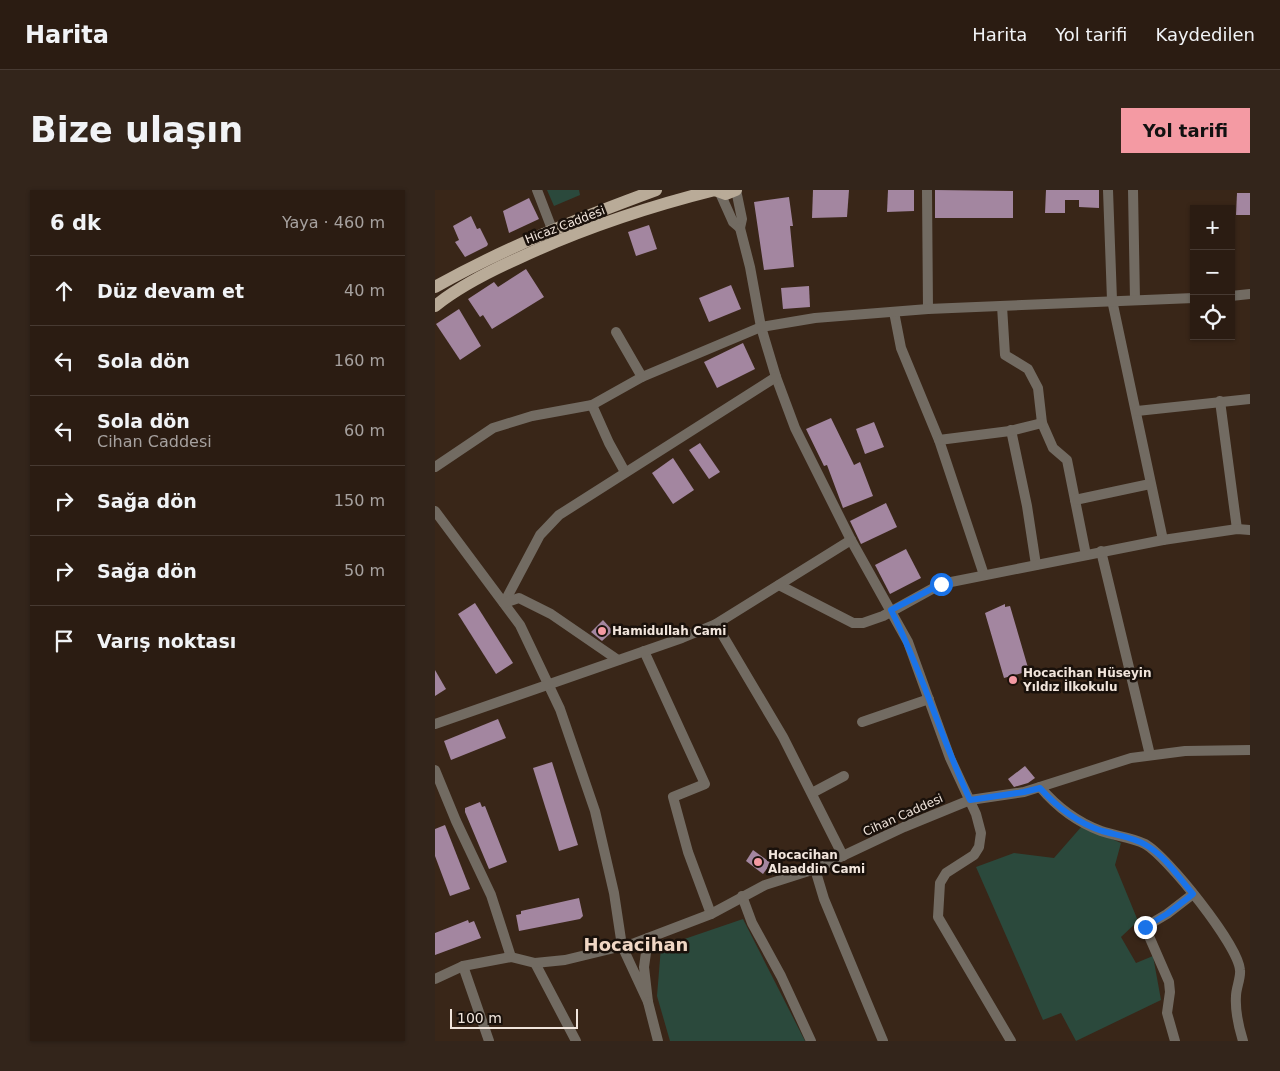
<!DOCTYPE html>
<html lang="tr">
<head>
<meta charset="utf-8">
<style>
  :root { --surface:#2b1c12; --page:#33251b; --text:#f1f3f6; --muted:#a6a19f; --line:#473a32; --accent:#f49aa3 }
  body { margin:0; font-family:"DejaVu Sans",sans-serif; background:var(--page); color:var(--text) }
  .controls { position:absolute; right:15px; top:15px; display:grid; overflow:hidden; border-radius:0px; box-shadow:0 1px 4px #0004 }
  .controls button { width:45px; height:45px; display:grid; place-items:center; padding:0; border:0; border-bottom:1px solid var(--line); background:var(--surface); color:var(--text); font:25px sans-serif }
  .scale { position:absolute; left:15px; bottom:12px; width:128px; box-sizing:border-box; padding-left:5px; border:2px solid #f1e5dc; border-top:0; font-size:14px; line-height:18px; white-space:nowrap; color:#f1e5dc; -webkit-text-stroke:4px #1a110b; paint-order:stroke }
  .stop { position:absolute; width:15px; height:15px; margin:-11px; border:4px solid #1a73e8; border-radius:50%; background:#fff }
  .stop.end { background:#1a73e8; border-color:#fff; box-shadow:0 1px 5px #0008 }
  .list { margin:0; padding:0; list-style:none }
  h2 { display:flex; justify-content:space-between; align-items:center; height:65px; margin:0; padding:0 20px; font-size:21px }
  h2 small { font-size:16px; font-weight:400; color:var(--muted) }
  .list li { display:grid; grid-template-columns:32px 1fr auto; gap:15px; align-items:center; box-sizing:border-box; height:70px; padding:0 20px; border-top:1px solid var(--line) }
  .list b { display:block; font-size:19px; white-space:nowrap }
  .list p { margin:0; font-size:16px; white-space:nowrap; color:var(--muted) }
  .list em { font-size:16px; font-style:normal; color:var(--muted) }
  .icon { flex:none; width:28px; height:28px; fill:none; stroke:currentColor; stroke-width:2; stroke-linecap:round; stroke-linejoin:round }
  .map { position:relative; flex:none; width:815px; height:851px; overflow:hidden; border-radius:0px }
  header { display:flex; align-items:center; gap:30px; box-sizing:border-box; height:70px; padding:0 25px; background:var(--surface); border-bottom:1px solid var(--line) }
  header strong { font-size:24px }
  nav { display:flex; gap:28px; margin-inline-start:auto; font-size:18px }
  .intro { display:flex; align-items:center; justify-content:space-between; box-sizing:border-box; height:120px; padding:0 30px }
  h1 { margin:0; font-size:35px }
  .button { padding:12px 22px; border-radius:0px; background:var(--accent); color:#111; font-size:18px; font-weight:700 }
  main { display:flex; gap:30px; padding:0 30px }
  aside { flex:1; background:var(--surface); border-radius:0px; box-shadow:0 1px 4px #0004 }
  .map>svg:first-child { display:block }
</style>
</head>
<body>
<header>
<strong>Harita</strong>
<nav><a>Harita</a><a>Yol tarifi</a><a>Kaydedilen</a></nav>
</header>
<div class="intro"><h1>Bize ulaşın</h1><a class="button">Yol tarifi</a></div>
<main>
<aside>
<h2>6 dk<small>Yaya · 460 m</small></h2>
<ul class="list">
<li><svg class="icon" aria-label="ahead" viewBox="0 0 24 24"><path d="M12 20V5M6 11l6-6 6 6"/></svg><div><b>Düz devam et</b></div><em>40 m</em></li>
<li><svg class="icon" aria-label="left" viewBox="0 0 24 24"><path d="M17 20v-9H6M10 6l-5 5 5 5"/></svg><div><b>Sola dön</b></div><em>160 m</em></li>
<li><svg class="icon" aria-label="left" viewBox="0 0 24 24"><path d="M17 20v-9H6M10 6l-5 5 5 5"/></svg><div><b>Sola dön</b><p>Cihan Caddesi</p></div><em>60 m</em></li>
<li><svg class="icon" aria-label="right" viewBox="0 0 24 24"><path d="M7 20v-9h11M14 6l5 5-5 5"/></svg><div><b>Sağa dön</b></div><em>150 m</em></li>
<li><svg class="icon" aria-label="right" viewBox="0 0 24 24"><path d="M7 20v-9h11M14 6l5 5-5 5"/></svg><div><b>Sağa dön</b></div><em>50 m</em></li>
<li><svg class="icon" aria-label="arrive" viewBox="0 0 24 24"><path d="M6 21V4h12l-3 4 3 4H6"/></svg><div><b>Varış noktası</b></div></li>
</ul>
</aside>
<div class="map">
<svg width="815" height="851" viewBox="0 0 815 851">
  <rect width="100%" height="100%" fill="#392618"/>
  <g fill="#2b493c">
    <polygon points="112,0 144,0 145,5 119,16"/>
    <polygon points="647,636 686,653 680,675 703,731 686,747 701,773 718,766 726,810 641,851 626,823 608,830 541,677 579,663 619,668"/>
    <polygon points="308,729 370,851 235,851 222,806 226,757"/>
  </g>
  <g fill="#a386a0">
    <polygon points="378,0 414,0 412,27 377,28"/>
    <polygon points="453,0 479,0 479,21 452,22"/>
    <polygon points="500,0 578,1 578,28 500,28"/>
    <polygon points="611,0 664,0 664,18 644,17 644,10 630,10 630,23 610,23"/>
    <polygon points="802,3 815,3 815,25 801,25"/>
    <polygon points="354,7 358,36 355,36 359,77 329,80 319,12"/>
    <polygon points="94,8 104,29 74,43 68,21"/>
    <polygon points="36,26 42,39 45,38 53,54 52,56 30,67 20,52 24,50 18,36"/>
    <polygon points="214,35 222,59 201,66 193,42"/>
    <polygon points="91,79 109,107 57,139 48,125 45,127 33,109 59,92 63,97"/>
    <polygon points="296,95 306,119 274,132 264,108"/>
    <polygon points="374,96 375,117 348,119 346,98"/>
    <polygon points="24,119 46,156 25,170 1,134"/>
    <polygon points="308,153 320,179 282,198 269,172"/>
    <polygon points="396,228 419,275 425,272 438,306 408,318 392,275 389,276 371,239"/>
    <polygon points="439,232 449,257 430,264 421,239"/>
    <polygon points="265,253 285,282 274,289 254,260"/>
    <polygon points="238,268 259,300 238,314 217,283"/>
    <polygon points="451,313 462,337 426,354 415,331"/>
    <polygon points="471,359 486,388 455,404 440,375"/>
    <polygon points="40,413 78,473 61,484 23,424"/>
    <polygon points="570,414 570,417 575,416 594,481 569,488 550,423"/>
    <polygon points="168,430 178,441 167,451 156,442"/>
    <polygon points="0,480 11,499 0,506"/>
    <polygon points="63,529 71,548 16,570 9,551"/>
    <polygon points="117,572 143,655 124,661 98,578"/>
    <polygon points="590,576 600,588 593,593 579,597 573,589"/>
    <polygon points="45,612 47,617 50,616 72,672 54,679 30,622 30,618"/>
    <polygon points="10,635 35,699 15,706 0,666 0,639"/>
    <polygon points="318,660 336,673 328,684 311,671"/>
    <polygon points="144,708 148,726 145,729 84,741 81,725 86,724 86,721"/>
    <polygon points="33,730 34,733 39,731 46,748 0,765 0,743"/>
  </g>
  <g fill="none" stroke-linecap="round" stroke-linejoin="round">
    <g stroke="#726b62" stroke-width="10">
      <polyline points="102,0 117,39"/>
      <polyline points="492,0 493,119"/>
      <polyline points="673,0 677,110 728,350"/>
      <polyline points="698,0 700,110"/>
      <polyline points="285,3 298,32 305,38 307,29 301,0"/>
      <polyline points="305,38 315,77 326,137 341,187 360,238 416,350 473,452 515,568 541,624 546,643 544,657 539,665 511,683 505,693 503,727 576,851"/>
      <polyline points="796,106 815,104"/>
      <polyline points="567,116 570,165 593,179 603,198 607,233 618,258 632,270 651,365"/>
      <polyline points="459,122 466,158 504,250 549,385"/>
      <polyline points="181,142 207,187"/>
      <polyline points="785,211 802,339"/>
      <polyline points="157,215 174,253 190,282"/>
      <polyline points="702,221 815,209"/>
      <polyline points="576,240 592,316 601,375"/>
      <polyline points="504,250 575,241 607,233"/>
      <polyline points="0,277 58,238 97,226 157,215 207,187 326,137 380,128 493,119 759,108"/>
      <polyline points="640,310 715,294"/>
      <polyline points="0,321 85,435 125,519 160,621 179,703 187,756 213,812 209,777 213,748"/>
      <polyline points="666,361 715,565"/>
      <polyline points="344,395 418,433 428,433 448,426 506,394 728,350 802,339 815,340"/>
      <polyline points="69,413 105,345 124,325 341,187"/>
      <polyline points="69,413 84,408 116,424 183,470"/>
      <polyline points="281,434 348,547 408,666"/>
      <polyline points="209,461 270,594 238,607 253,662 276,724"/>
      <polyline points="427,532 494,509"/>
      <polyline points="0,534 247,448 281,434 416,350"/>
      <polyline points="0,580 21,631 56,705 76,767"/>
      <path d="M605,597C621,616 642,632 666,641C680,646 697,647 710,654C732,666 803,755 805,780C806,788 801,798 801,806C800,820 804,838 808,851"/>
      <polyline points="377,603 409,586"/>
      <polyline points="380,679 389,709 448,851"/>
      <polyline points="307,706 317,733 346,786 376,851"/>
      <polyline points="100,773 141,851"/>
      <polyline points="28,776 54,851"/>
      <polyline points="0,789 28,776 76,767 100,773 130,770 200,753 276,724 330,695 380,679 469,637 535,610 589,602 696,568 750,561 815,560"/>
      <polyline points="213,812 223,851"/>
      <polyline points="740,851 732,823 735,802 734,792 710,737 732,724 758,704"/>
    </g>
    <g stroke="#b9ab98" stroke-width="12">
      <polyline points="280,0 291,4 301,0"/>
      <path d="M0,97C71,57 145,28 221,0"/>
      <path d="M0,116C25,96 53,82 82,69C146,39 212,17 280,0"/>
    </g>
  </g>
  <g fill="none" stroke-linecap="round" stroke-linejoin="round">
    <path stroke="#1a73e8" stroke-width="6" d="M506,394L456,420C487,481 506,548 535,610L589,602L605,598C621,616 643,633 667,641C681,645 698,647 711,655C730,666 744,688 758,704L732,724L710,737"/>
  </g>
  <g fill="#f49aa3" stroke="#1a110b" stroke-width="2">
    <circle cx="167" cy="441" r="5"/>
    <circle cx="578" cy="490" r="5"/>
    <circle cx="323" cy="672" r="5"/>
  </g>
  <g text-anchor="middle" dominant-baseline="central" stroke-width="5" stroke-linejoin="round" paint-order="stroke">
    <g font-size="12" fill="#f1e5dc" stroke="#1a110b">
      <text transform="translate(130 35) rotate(-21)">Hicaz Caddesi</text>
      <text transform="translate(468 625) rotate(-24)">Cihan Caddesi</text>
    </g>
    <g font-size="12" font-weight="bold" fill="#f1e5dc" stroke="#1a110b" text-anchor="start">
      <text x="177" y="441">Hamidullah Cami</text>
      <text x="588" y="483">Hocacihan Hüseyin<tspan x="588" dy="14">Yıldız İlkokulu</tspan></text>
      <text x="333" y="665">Hocacihan<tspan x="333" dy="14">Alaaddin Cami</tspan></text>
    </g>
    <g font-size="18" font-weight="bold" fill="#f0d7c5" stroke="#1a110b">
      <text x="201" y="754">Hocacihan</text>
    </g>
  </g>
</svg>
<div class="controls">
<button>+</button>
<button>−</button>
<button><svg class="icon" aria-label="locate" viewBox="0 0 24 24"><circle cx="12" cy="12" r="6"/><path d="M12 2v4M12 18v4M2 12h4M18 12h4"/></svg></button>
</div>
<div class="scale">100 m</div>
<div class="stop" style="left:506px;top:394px"></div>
<div class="stop end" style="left:710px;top:737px"></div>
</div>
</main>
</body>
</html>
